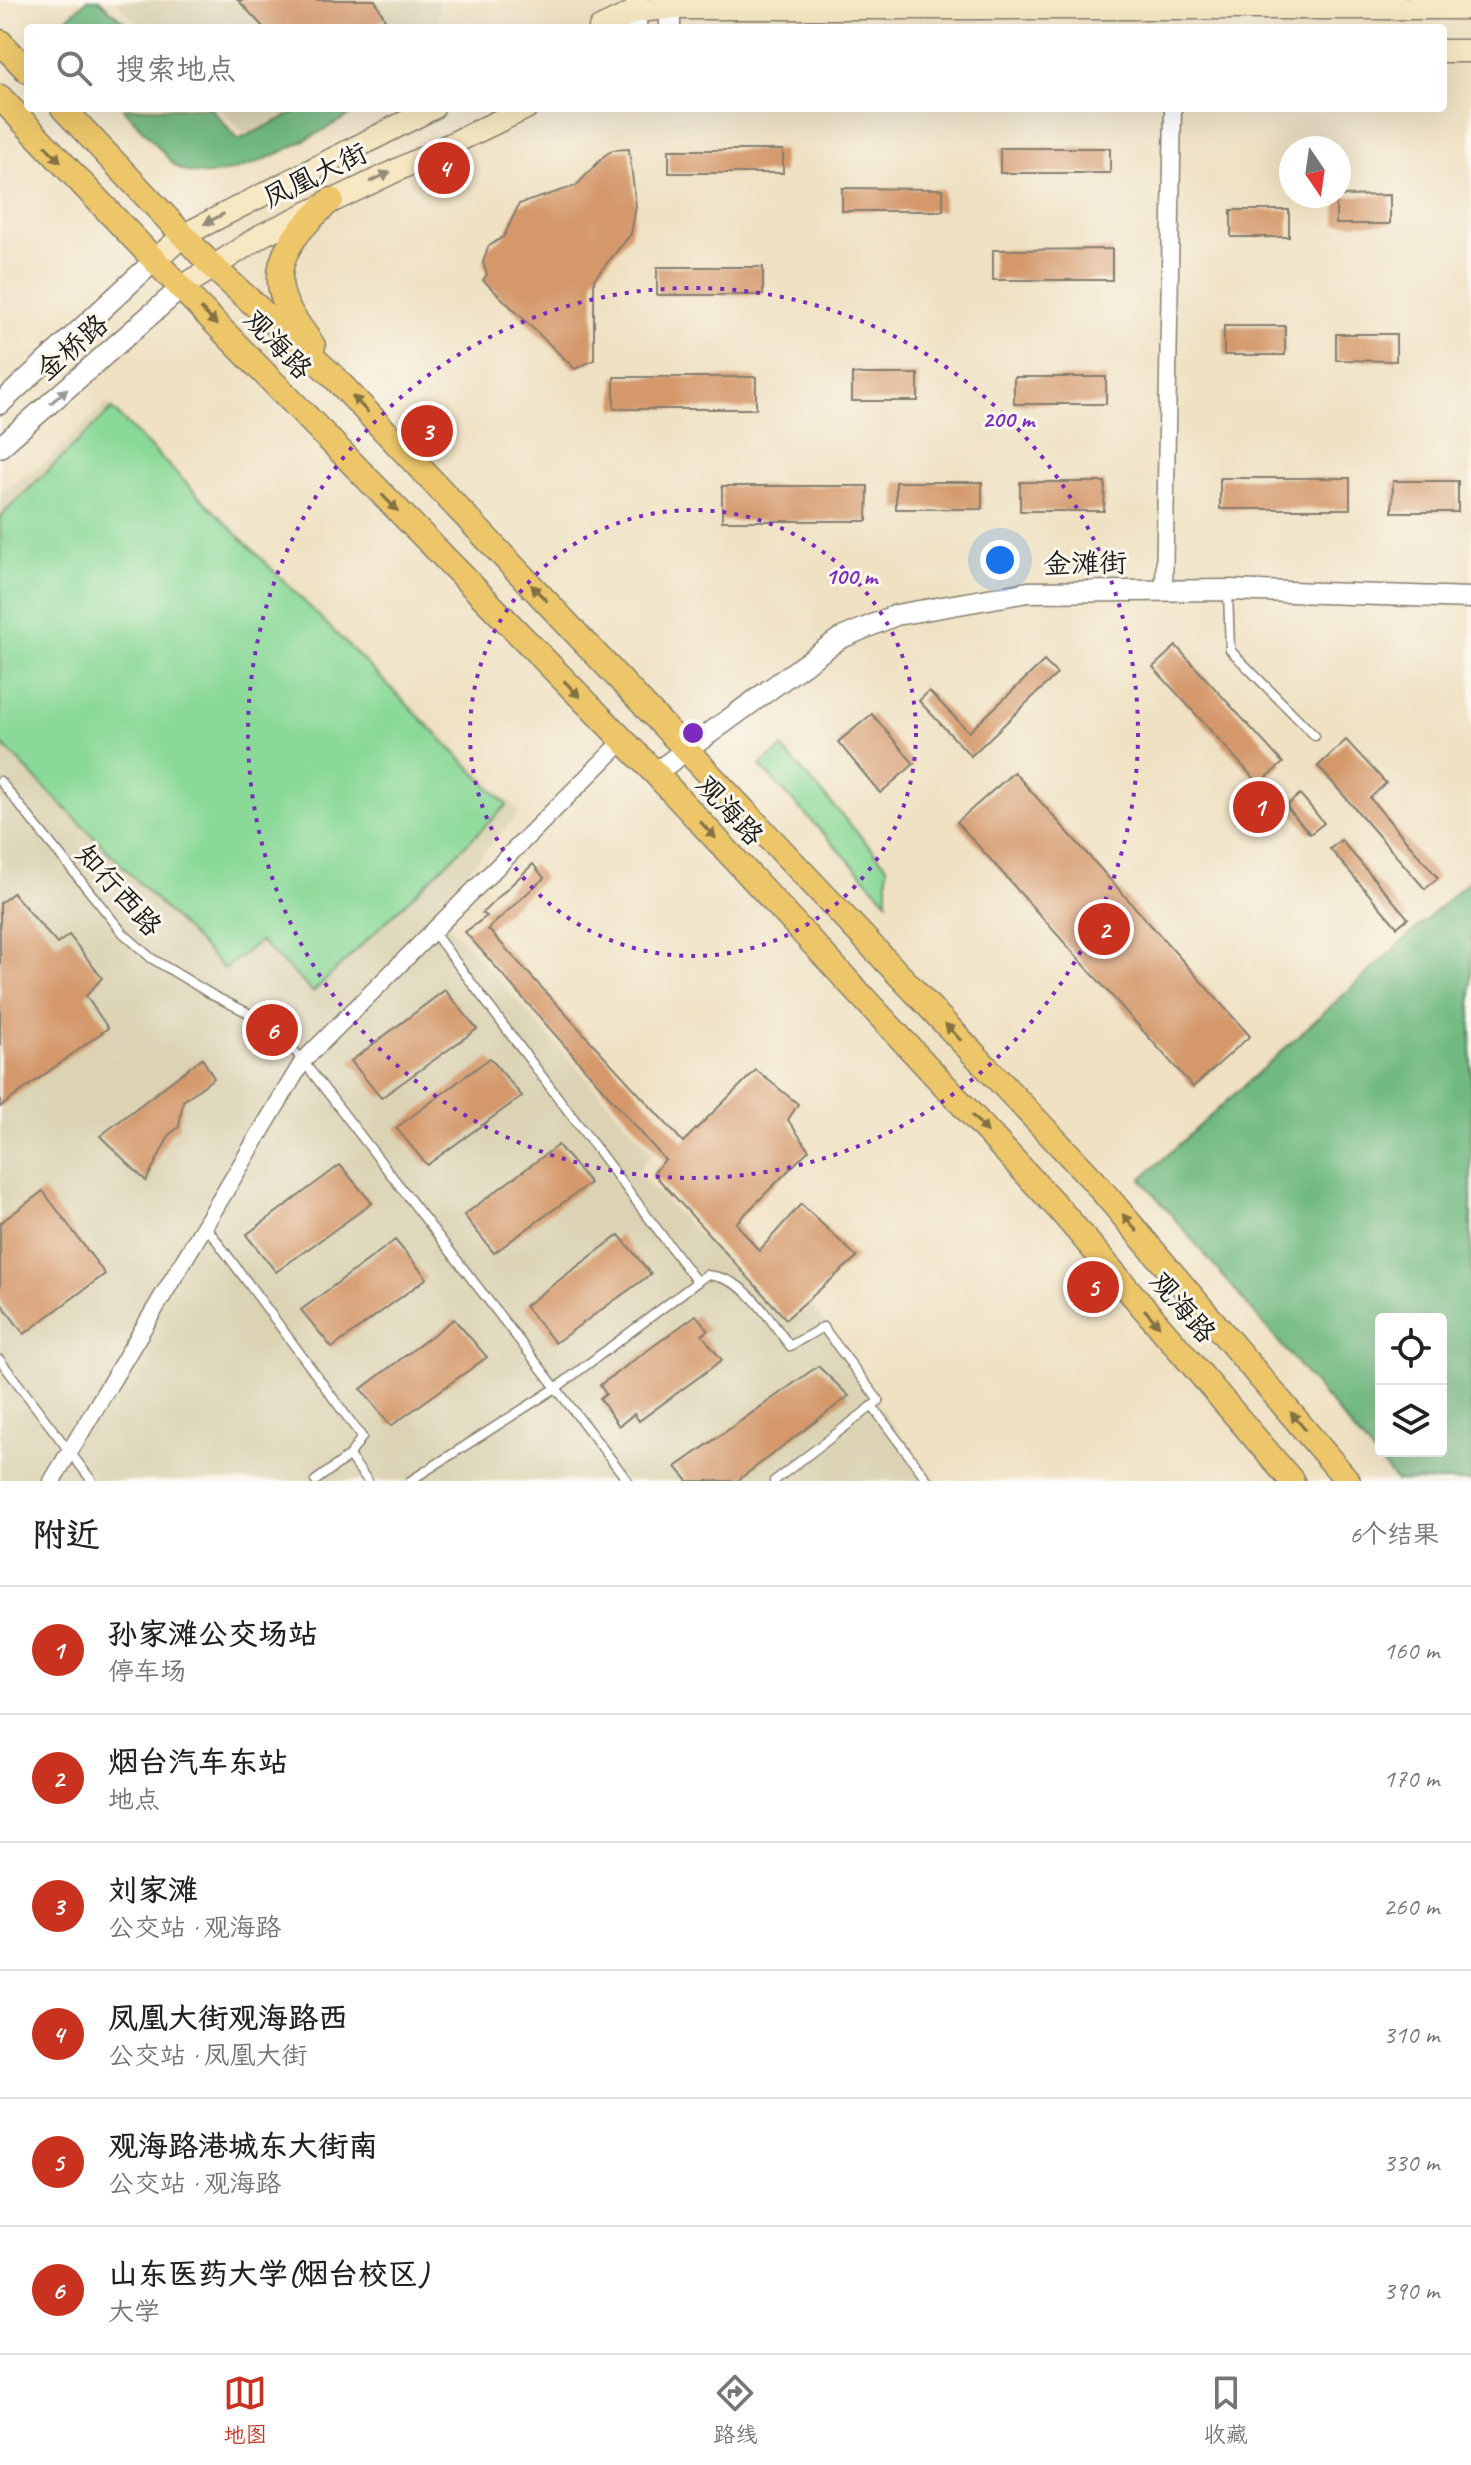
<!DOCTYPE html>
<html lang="zh">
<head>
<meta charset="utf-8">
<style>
  :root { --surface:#fff; --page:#f2f2f2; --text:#222; --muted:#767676; --line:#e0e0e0; --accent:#c8321e }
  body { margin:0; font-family:Caveat,"LXGW WenKai TC",sans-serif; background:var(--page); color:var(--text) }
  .controls { position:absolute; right:24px; bottom:24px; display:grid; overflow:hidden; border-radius:8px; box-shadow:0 8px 32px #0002 }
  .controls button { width:72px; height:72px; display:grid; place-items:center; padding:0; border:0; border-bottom:2px solid var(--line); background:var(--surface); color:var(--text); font:40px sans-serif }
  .compass { position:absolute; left:1279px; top:136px; width:72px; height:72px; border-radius:50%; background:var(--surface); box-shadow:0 8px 32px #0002; rotate:167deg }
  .you { position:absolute; left:1000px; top:560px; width:28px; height:28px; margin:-20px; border:6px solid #fff; border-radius:50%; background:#1a73e8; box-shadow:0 0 0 12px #1a73e833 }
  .badge { display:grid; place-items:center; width:52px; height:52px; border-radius:50%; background:var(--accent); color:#fff; font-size:26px; font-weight:700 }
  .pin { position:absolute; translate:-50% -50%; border:4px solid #fff; box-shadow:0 2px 8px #0006 }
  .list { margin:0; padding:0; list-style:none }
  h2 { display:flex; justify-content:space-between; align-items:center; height:104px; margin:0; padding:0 32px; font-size:34px }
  h2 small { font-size:26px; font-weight:400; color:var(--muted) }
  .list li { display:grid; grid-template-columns:52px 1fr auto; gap:24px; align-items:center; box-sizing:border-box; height:128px; padding:0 32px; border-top:2px solid var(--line) }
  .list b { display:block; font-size:30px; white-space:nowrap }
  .list p { margin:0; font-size:26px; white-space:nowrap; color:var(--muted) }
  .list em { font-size:26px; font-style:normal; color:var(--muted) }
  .icon { flex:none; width:44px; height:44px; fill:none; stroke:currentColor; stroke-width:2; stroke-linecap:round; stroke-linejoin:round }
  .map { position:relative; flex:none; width:1471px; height:1481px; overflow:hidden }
  .search { position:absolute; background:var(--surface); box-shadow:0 8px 32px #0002; left:24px; right:24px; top:24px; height:88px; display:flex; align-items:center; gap:20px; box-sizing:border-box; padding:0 28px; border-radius:8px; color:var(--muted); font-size:30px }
  .sheet { height:872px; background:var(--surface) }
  nav { display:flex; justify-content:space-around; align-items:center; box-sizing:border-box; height:112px; border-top:2px solid var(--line); background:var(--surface); font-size:22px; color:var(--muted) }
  nav a { display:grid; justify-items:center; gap:4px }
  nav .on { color:var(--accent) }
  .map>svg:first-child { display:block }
</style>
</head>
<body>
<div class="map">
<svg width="1471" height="1481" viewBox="0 0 1471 1481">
  <rect width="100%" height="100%" fill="#fbf7ec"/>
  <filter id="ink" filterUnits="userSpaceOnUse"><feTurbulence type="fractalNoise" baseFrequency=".0125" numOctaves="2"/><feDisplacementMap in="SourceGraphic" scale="16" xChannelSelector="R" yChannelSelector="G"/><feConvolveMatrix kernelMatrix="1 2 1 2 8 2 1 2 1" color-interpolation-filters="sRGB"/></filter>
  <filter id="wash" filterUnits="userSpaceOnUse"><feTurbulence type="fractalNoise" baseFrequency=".006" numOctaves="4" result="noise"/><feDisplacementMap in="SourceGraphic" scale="32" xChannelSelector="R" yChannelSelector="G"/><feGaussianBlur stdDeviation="1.8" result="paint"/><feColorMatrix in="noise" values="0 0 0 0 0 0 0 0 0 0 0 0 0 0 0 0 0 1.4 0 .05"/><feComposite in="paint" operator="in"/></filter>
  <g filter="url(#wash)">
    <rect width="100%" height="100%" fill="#efe1c2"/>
    <g fill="#dbd3b4">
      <polygon points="115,0 439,0 438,28 142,28"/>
      <polygon points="220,108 301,108 245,134"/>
      <polygon points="107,402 520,812 434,908 653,1153 636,1172 786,1323 812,1305 888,1418 937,1481 0,1481 0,492 44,464"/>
    </g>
    <g fill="#8ad998" stroke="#537a5a" stroke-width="2">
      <polygon points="112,409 507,805 313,992 260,941 224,969 0,742 0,517"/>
      <polygon points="782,748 887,866 887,901 760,766"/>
    </g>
    <g fill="#6fb980" stroke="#466a4e" stroke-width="2" fill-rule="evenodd">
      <polygon points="87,0 99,0 131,28 56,28"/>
      <path d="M123,108H211L238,140L304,108H363C320,130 219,199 174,165Z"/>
      <path d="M1471,879V1481H1396L1141,1179ZM1441,1319V1451H1381V1319Z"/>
    </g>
    <g id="blocks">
      <g fill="#d4986a">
        <polygon points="238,0 375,0 385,19 366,28 264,28"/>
        <rect x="1000" y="148" width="110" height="25"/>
        <polygon points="629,149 636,206 631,234 594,279 594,360 575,369 483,280 487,274 483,263 488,247 504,236 519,204 576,186 604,156 613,150"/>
        <rect x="669" y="150" width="114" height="23"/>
        <polygon points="842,188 943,189 943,211 842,211"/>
        <polygon points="1390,195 1390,224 1336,224 1336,196"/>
        <rect x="1231" y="210" width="58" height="27"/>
        <polygon points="1112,249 1112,280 993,280 993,250"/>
        <rect x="657" y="267" width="106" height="28"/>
        <rect x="1224" y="326" width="61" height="29"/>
        <polygon points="1336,334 1396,334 1396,361 1336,360"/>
        <rect x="852" y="374" width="66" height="27"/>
        <rect x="614" y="377" width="142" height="32"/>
        <rect x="1014" y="377" width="92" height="27"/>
        <rect x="1220" y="478" width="130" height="31"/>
        <polygon points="1393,481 1458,481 1458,512 1392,512"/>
        <rect x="896" y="482" width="86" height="27"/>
        <polygon points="1020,482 1105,482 1104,511 1020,511"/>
        <polygon points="722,486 868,486 867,521 722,521"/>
        <polygon points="1176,646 1283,763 1259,784 1153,667"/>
        <polygon points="1044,661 1057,674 971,756 919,701 929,691 969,732"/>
        <polygon points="872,714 914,764 880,793 838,742"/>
        <polygon points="1346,740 1386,783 1370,798 1438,878 1425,889 1318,766"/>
        <polygon points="1014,772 1250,1036 1193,1087 957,822"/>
        <polygon points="1300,794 1324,823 1310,834 1286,806"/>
        <polygon points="1341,840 1408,918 1397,927 1330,849"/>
        <polygon points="533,864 544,878 488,929 683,1142 756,1070 798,1104 788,1120 809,1150 736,1223 759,1251 801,1204 857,1257 786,1319 653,1173 665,1160 465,932 487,916 482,913"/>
        <polygon points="13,893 57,944 69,935 102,978 86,996 108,1028 0,1107 0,903"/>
        <polygon points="445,990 477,1029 381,1098 351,1061"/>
        <polygon points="202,1058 214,1078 183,1101 179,1127 170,1134 146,1181 100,1136"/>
        <polygon points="490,1058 522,1096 427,1165 396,1128"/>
        <polygon points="558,1145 590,1183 494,1253 464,1215"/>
        <polygon points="340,1165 372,1203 276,1272 246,1235"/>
        <polygon points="43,1191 105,1274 24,1334 0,1302 0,1223"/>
        <polygon points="619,1235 651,1274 555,1343 525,1306"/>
        <polygon points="395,1240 427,1278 332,1348 301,1310"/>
        <polygon points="696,1315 708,1330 702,1335 722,1360 639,1421 634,1414 619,1426 600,1399 606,1394 600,1385"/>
        <polygon points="454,1319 487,1357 391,1426 361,1389"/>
        <polygon points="818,1366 849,1396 737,1481 688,1481 676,1467"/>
      </g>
    </g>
  </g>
  <g filter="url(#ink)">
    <use href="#blocks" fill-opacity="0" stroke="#867e6f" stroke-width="2"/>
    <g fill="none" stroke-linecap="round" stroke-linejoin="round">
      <defs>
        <g id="service">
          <polyline points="1228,591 1230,650 1315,736"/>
          <polyline points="0,781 123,933 151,958 214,996 271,1024 303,1061 628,1481"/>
          <polyline points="205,1225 362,1437 349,1456"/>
          <path d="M697,1282L706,1275C748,1278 766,1316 790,1346L823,1327L879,1401L774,1481"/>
          <polyline points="0,1360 92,1481"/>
          <polyline points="872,1406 928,1481"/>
          <polyline points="315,1481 349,1456 368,1481"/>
          <polyline points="410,1481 556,1388 697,1282 431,929"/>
        </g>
        <g id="minor">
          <polyline points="1164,590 1173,108"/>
          <polyline points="52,1481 303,1061 623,741"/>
        </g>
        <g id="tertiary">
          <polyline points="636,28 637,0"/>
          <polyline points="670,28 670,0"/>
          <polyline points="0,404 155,260"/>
          <polyline points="0,447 181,288"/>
          <polyline points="655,773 839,639 896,615 1028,592 1228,590 1471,598"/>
        </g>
        <g id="secondary">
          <polyline points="600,28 636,11 670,8 1471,8"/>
          <polyline points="1443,51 1471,51"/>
          <polyline points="155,260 184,235 433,108"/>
          <polyline points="181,288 262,235 526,108"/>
        </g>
        <g id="primary">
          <polyline points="0,42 28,71"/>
          <polyline points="0,97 181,288 655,773 1060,1210 1292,1481"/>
          <polyline points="63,108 213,267 332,375 1093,1180 1348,1481"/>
          <path d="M313,346C304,331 288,314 283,297C269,256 304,224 331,200"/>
        </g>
      </defs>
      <use href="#service" stroke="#867e6f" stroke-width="11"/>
      <use href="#minor" stroke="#867e6f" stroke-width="19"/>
      <use href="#tertiary" stroke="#867e6f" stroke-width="23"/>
      <use href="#secondary" stroke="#867e6f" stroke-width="25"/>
      <use href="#primary" stroke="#867e6f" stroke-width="27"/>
      <use href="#service" stroke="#fff" stroke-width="8"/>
      <use href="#minor" stroke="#fff" stroke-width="16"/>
      <use href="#tertiary" stroke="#fff" stroke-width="20"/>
      <use href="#secondary" stroke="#f7e8c3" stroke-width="22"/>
      <use href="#primary" stroke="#ecc669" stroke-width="24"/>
    </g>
    <defs><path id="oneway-solid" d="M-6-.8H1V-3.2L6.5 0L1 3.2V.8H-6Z" transform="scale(2)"/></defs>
    <g fill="#847142">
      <use href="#oneway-solid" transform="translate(53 154) rotate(47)"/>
      <use href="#oneway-solid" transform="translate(209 317) rotate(46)"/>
      <use href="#oneway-solid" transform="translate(360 404) rotate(-134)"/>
      <use href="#oneway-solid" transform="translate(390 503) rotate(46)"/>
      <use href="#oneway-solid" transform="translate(539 593) rotate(-134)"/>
      <use href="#oneway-solid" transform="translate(572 689) rotate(46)"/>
      <use href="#oneway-solid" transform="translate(708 830) rotate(47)"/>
      <use href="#oneway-solid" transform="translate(953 1032) rotate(-133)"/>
      <use href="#oneway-solid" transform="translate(980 1124) rotate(47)"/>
      <use href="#oneway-solid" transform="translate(1130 1223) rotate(-130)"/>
      <use href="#oneway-solid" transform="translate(1152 1318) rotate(49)"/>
      <use href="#oneway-solid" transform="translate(1298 1421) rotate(-130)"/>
    </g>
    <g fill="#948c78">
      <use href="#oneway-solid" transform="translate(380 177) rotate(-25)"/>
      <use href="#oneway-solid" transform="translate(214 219) rotate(152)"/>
    </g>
    <use fill="#999" href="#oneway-solid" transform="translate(59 396) rotate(-41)"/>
  </g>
  <g fill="none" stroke="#7b2cbf" stroke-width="4" stroke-dasharray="4 8">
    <circle cx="693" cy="733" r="223"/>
    <circle cx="693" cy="733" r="445"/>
  </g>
  <g text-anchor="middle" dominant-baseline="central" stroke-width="6" stroke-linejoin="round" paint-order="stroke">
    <g font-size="28" fill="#1c1c1c" stroke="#fbf7ec">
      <text transform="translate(315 175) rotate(-26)">凤凰大街</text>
      <text transform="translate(278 344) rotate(46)">观海路</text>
      <text transform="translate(72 347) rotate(-41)">金桥路</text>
      <text transform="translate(1085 563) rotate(-1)">金滩街</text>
      <text transform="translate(730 810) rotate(47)">观海路</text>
      <text transform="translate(119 890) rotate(48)">知行西路</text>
      <text transform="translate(1183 1307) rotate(49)">观海路</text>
    </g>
  </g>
  <circle cx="693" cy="733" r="12" fill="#7b2cbf" stroke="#fbf7ec" stroke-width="4"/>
  <g font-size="24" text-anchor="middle" font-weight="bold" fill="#7b2cbf" stroke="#fbf7ec" stroke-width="6" stroke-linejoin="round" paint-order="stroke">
    <text x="1008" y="427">200 m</text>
    <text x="851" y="584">100 m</text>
  </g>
</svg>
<div class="controls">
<button><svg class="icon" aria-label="locate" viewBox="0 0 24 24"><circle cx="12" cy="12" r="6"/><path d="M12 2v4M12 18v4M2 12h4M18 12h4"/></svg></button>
<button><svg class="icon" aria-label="layers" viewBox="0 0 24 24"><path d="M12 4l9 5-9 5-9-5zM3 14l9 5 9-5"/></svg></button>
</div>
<svg class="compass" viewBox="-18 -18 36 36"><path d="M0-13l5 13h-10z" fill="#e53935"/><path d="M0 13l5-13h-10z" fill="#767676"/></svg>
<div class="you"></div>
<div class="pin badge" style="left:1259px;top:807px">1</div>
<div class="pin badge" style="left:1104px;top:929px">2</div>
<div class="pin badge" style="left:427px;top:431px">3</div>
<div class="pin badge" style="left:444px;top:168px">4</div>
<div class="pin badge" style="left:1093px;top:1287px">5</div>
<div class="pin badge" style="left:272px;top:1030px">6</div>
<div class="search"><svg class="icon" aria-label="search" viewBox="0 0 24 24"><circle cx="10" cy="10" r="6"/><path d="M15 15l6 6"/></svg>搜索地点</div>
</div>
<section class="sheet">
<h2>附近<small>6个结果</small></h2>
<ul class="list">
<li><span class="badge">1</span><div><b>孙家滩公交场站</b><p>停车场</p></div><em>160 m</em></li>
<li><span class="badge">2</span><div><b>烟台汽车东站</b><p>地点</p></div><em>170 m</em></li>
<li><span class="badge">3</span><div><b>刘家滩</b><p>公交站 · 观海路</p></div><em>260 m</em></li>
<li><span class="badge">4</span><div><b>凤凰大街观海路西</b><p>公交站 · 凤凰大街</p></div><em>310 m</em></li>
<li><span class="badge">5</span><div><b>观海路港城东大街南</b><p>公交站 · 观海路</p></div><em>330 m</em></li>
<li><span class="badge">6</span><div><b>山东医药大学(烟台校区)</b><p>大学</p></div><em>390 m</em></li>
</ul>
</section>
<nav>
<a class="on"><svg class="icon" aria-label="map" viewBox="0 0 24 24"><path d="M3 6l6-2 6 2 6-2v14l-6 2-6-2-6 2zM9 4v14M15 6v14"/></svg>地图</a>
<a><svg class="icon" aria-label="directions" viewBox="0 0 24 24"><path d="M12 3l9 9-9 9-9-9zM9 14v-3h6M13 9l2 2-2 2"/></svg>路线</a>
<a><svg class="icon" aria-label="saved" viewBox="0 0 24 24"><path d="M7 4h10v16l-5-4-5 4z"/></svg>收藏</a>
</nav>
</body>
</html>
